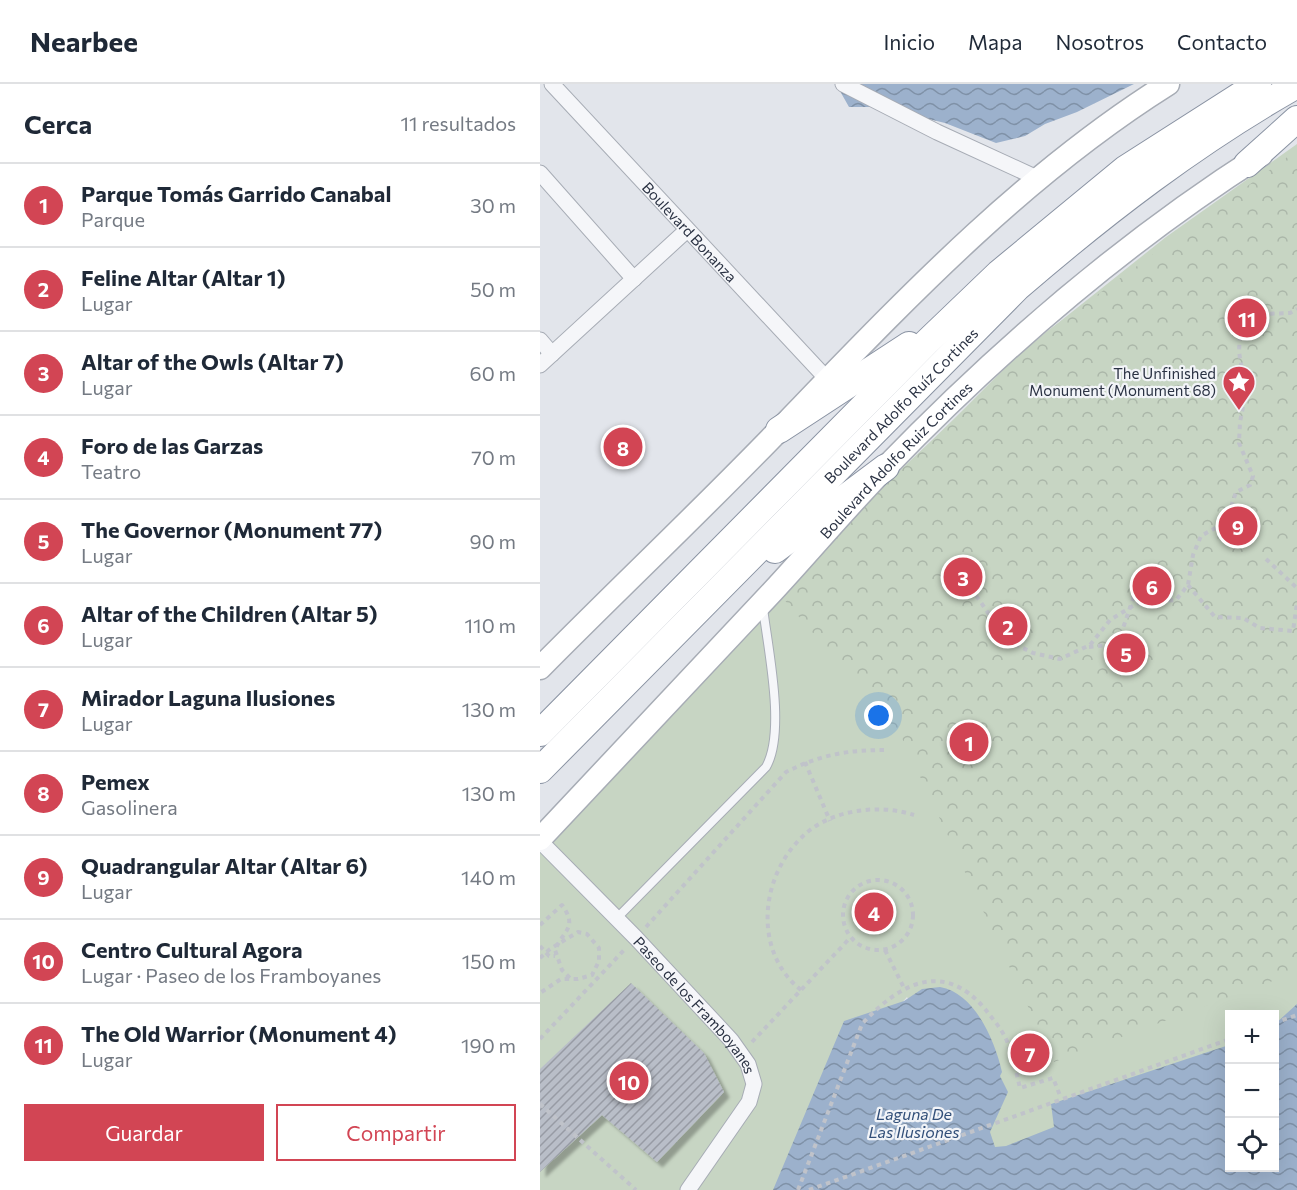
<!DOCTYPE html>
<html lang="es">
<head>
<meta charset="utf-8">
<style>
  :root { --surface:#fff; --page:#f2f2f3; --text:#1f2937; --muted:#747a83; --line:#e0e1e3; --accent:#d24554 }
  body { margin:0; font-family:Commissioner,sans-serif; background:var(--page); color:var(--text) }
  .controls { position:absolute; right:18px; bottom:18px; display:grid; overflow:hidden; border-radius:0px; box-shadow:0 6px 24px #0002 }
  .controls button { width:54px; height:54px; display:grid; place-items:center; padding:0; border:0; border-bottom:2px solid var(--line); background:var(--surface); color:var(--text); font:30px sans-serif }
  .you { position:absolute; left:339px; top:632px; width:21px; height:21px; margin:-15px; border:4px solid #fff; border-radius:50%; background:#1a73e8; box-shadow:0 0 0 9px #1a73e833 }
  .badge { display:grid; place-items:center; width:39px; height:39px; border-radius:50%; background:var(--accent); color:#fff; font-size:20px; font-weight:700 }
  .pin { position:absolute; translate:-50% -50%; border:3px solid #fff; box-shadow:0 2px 6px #0006 }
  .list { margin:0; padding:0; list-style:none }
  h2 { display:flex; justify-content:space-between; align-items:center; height:78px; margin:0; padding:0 24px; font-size:26px }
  h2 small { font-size:20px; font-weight:400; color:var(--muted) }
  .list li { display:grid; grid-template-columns:39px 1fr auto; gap:18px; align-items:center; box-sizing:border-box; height:84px; padding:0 24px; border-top:2px solid var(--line) }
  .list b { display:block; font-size:22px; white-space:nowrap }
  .list p { margin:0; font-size:20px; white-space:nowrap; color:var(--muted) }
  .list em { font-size:20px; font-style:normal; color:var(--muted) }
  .actions { display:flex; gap:12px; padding:18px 24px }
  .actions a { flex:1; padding:14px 0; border:2px solid var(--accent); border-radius:0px; text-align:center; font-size:21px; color:var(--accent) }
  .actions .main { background:var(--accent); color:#fff }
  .icon { flex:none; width:33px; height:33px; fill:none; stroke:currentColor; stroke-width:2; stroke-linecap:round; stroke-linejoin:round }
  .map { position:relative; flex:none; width:757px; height:1106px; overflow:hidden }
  header { display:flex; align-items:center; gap:36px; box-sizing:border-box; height:84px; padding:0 30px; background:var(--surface); border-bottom:2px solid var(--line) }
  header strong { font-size:28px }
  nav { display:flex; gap:33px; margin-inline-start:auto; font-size:21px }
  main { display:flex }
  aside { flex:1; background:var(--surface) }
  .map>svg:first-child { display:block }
</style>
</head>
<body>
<header>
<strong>Nearbee</strong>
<nav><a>Inicio</a><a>Mapa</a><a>Nosotros</a><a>Contacto</a></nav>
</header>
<main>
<aside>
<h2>Cerca<small>11 resultados</small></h2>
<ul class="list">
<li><span class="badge">1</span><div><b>Parque Tomás Garrido Canabal</b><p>Parque</p></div><em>30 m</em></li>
<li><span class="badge">2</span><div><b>Feline Altar (Altar 1)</b><p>Lugar</p></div><em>50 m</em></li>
<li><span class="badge">3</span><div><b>Altar of the Owls (Altar 7)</b><p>Lugar</p></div><em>60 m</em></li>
<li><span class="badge">4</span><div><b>Foro de las Garzas</b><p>Teatro</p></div><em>70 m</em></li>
<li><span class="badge">5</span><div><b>The Governor (Monument 77)</b><p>Lugar</p></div><em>90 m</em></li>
<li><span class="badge">6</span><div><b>Altar of the Children (Altar 5)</b><p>Lugar</p></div><em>110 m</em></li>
<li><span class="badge">7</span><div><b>Mirador Laguna Ilusiones</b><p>Lugar</p></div><em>130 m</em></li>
<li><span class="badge">8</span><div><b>Pemex</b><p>Gasolinera</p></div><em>130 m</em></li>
<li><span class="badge">9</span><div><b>Quadrangular Altar (Altar 6)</b><p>Lugar</p></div><em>140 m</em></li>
<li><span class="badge">10</span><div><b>Centro Cultural Agora</b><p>Lugar · Paseo de los Framboyanes</p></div><em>150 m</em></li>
<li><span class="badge">11</span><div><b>The Old Warrior (Monument 4)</b><p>Lugar</p></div><em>190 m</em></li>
</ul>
<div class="actions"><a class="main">Guardar</a><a>Compartir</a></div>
</aside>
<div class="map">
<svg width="757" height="1106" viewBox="0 0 757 1106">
  <defs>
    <pattern id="park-crowns" width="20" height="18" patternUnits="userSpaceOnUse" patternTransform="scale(1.5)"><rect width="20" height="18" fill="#c7d5c3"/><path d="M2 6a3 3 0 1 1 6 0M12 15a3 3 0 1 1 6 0" fill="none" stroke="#abb7a9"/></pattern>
    <pattern id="water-waves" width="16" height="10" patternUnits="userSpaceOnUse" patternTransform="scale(1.5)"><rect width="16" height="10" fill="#9cb1cc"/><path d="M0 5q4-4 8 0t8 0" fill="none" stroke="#7f91a7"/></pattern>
    <pattern id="building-hatch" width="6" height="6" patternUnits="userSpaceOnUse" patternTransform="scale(1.5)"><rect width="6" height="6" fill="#b9bec8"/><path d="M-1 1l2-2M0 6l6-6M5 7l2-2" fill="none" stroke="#979ba4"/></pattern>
    <filter id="shadow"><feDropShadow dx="5.5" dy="5.5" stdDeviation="1.5" flood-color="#0004"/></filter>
  </defs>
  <rect width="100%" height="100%" fill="#e2e5eb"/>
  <polygon fill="#c7d5c3" points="757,60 757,941 735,950 734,930 690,930 689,967 508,1055 459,1072 367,913 348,934 271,1106 0,1106 0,769 202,547 478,271 626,153"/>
  <polygon fill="url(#park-crowns)" points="757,66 757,888 514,978 360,650 235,505 506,248"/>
  <g fill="url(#water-waves)">
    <polygon points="296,0 594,0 537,28 505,40 485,52 456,59 405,39 339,23 309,23"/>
    <path d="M400,903C435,909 455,957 462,988L460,992L468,1008L450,1048L455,1063L466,1062L514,1043L511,1020L689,961L690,1084H734L735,940L757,920V1106H233L304,937L364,917L382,905Z"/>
  </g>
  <polygon fill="url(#building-hatch)" filter="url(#shadow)" points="91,899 164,969 184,1008 117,1078 62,1031 0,1088 0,985"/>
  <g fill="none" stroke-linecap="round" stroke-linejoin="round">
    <defs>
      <path id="service" d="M77,834L226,683C246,648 228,565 223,524"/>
      <g id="minor">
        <path id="s1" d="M12,0L287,295"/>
        <polyline points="303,0 397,48 497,94"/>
        <polyline points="0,89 94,195"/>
        <polyline points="0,256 12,270"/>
        <polyline points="0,281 147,146"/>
        <path id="s2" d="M0,757L96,854L191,956L208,980L214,1000L209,1018L148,1106"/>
      </g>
      <g id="secondary">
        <path d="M0,584C79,504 162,426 240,345C361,220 480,93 628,0"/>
        <path id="s3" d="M0,755C78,672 155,589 233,507C271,466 306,424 345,384C458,267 583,159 721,71"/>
      </g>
      <g id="trunk">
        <polyline points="707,80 757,35"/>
        <polyline points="239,346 369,261"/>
        <polyline points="235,466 346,383"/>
        <polyline points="0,649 387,258 459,189 585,85 718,0"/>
        <path id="s4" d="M0,686L477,204C565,128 656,58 757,1"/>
      </g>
    </defs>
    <use href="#service" stroke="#a7acb5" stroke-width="10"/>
    <use href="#minor" stroke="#a7acb5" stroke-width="17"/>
    <use href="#secondary" stroke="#a7acb5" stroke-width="25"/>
    <use href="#trunk" stroke="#8992a2" stroke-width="28"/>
    <g stroke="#c0c3ca" stroke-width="4" stroke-dasharray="4.5 4.5" stroke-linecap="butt">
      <polyline points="700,250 698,234 709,225 725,230"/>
      <polyline points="726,475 757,504"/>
      <polyline points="426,497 467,556 493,569 520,575 550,561 570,536 611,511 622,517 636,516 648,501 653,471 661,452 677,443 691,443 698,434 691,423 696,408 710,401 713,392 699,359 700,338 706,308 699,268 700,250 713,252 727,242 725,230 750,229 757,225"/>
      <polyline points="648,501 675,533 703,534 720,544 753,547 757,519"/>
      <polyline points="549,563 568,561 585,567 580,553 598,500 611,511"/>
      <polyline points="265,678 290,737"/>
      <circle cx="338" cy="831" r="35"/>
      <path d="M0,841L22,821C38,844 24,845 15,866L22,886L31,895"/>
      <path d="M106,843L246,688C282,670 308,666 348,666"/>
      <polyline points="0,862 9,872 15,872"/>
      <polyline points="345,866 365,906"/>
      <polyline points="0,874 10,865 38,848 47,850 59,864 59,877 52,891 38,895 21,895 0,909"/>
      <path d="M261,906C213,868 220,794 261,754C288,726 338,719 374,731"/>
      <polyline points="734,939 757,931"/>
      <polyline points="0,955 86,864"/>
      <polyline points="212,958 310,854"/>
      <polyline points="0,1020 96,1106"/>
      <path d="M258,1106L322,940C359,900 403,875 445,925C452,934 461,944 466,955C473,970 476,988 480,1004L513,994L521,1014"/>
      <polyline points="269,1106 690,955"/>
    </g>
    <use href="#service" stroke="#f5f6f9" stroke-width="8"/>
    <use href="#minor" stroke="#f5f6f9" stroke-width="15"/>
    <use href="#secondary" stroke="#fff" stroke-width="22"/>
    <use href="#trunk" stroke="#fff" stroke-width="26"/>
  </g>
  <defs>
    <symbol id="sight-pin" viewBox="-11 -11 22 30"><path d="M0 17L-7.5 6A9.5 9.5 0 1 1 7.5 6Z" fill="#d24554" stroke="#f2f4f8"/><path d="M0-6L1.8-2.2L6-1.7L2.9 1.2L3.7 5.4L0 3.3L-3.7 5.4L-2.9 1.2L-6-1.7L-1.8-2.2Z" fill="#fff"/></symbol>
  </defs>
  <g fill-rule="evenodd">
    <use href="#sight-pin" x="680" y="279" width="38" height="52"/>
  </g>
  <g text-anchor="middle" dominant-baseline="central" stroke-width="4.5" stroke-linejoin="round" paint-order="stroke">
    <g font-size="15" fill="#2a3243" stroke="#f2f4f8">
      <text stroke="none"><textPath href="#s1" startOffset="202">Boulevard Bonanza</textPath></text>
      <text stroke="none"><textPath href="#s4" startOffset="513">Boulevard Adolfo Ruíz Cortines</textPath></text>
      <text stroke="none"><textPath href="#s3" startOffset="520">Boulevard Adolfo Ruiz Cortines</textPath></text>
      <text stroke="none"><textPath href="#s2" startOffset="226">Paseo de los Framboyanes</textPath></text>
    </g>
    <g font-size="15" fill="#2a3243" stroke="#f2f4f8" text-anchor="end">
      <text x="676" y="289">The Unfinished<tspan x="676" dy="17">Monument (Monument 68)</tspan></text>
    </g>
    <g font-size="16" font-style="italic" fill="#324f79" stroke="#f2f4f8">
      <text x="374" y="1029">Laguna De<tspan x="374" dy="18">Las Ilusiones</tspan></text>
    </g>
  </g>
</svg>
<div class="controls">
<button>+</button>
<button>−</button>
<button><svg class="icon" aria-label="locate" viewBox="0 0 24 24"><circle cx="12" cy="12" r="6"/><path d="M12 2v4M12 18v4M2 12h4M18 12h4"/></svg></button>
</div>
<div class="you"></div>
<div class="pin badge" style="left:429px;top:658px">1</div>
<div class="pin badge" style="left:468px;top:542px">2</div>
<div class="pin badge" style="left:423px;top:493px">3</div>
<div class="pin badge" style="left:334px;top:828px">4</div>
<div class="pin badge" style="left:586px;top:569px">5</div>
<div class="pin badge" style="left:612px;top:502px">6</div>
<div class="pin badge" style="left:490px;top:969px">7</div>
<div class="pin badge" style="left:83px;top:363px">8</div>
<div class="pin badge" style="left:698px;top:442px">9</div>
<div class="pin badge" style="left:89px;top:997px">10</div>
<div class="pin badge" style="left:707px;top:234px">11</div>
</div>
</main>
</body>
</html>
